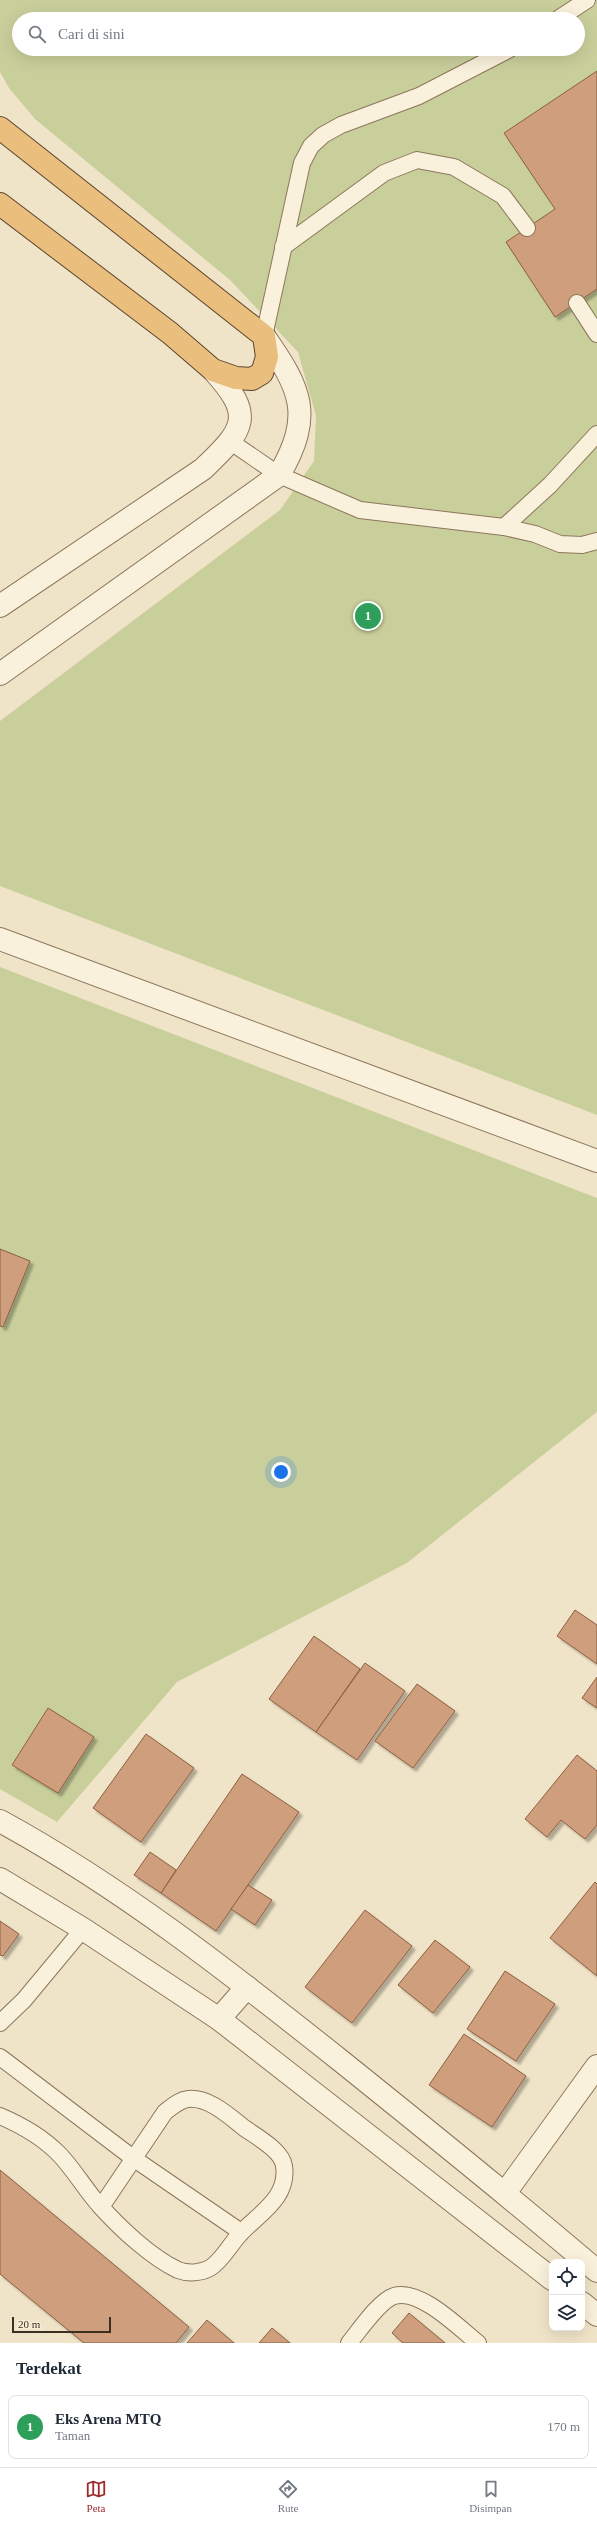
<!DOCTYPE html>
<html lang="id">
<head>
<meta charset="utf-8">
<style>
  :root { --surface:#fff; --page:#f2f2f3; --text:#1f2937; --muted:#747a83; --line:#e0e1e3; --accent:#9e2a2b }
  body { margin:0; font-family:"Times New Roman",serif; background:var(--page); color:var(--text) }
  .controls { position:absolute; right:12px; bottom:12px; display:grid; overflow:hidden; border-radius:8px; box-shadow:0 4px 16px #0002 }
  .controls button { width:36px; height:36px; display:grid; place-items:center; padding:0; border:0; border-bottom:1px solid var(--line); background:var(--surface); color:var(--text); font:20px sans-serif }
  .scale { position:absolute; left:12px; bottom:10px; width:99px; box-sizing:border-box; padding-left:4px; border:2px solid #3d2e20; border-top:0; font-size:11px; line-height:14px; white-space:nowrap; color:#3d2e20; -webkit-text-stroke:3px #f7eed8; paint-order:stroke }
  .you { position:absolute; left:281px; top:1472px; width:14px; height:14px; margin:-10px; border:3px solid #fff; border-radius:50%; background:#1a73e8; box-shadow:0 0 0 6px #1a73e833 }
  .badge { display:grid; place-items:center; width:26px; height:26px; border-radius:50%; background:var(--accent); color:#fff; font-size:13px; font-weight:700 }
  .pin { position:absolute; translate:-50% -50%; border:2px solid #fff; box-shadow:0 1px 4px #0006 }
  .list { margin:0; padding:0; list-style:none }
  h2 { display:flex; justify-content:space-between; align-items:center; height:52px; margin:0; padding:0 16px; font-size:17px }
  h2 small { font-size:13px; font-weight:400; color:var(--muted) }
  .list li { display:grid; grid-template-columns:26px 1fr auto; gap:12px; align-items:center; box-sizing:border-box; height:64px; margin:0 8px 8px; padding:0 8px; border:1px solid var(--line); border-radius:8px }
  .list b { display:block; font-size:15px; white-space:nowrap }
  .list p { margin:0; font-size:13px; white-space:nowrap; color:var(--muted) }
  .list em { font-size:13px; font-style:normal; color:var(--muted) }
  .icon { flex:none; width:22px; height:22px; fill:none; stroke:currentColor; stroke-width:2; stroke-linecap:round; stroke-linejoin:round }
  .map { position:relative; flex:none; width:597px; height:2343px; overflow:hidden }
  .search { position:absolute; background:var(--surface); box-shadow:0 4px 16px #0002; left:12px; right:12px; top:12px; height:44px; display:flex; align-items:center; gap:10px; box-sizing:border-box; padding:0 14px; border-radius:22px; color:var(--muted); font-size:15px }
  .sheet { height:124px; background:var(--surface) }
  nav { display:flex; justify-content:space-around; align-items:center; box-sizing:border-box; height:56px; border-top:1px solid var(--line); background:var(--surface); font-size:11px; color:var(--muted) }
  nav a { display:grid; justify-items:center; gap:2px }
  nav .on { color:var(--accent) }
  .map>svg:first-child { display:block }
</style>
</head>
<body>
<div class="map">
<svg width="597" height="2343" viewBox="0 0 597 2343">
  <defs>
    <filter id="shadow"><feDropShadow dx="3.5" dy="3.5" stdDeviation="1" flood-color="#0004"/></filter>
  </defs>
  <rect width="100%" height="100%" fill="#f0e4c8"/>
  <g fill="#c9cf9b" fill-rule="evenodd">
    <path d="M0,0H597V1115L0,886V721L280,510L314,461L316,416L298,352L230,280L35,119L9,88L0,72ZM19,19H578V49H19Z"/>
    <polygon points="0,967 597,1198 597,1412 407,1563 177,1682 57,1822 0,1789"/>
  </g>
  <g fill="#cf9f7d" stroke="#8d5f41" filter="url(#shadow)">
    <polygon points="597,71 597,289 555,317 506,242 555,209 504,133"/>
    <polygon points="0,1249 30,1261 3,1327 0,1326"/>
    <polygon points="575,1610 597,1625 597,1664 557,1636"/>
    <polygon points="314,1636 360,1669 316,1732 269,1699"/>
    <polygon points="365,1663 405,1691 357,1760 316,1732"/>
    <polygon points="597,1677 597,1708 582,1698"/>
    <polygon points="417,1684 455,1711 413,1768 375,1741"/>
    <polygon points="48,1708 94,1737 58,1793 12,1765"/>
    <polygon points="146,1734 194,1768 141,1842 93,1808"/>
    <polygon points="577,1755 597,1771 597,1825 585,1839 561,1820 547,1837 525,1819"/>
    <polygon points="242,1774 299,1812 216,1931 161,1893"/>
    <polygon points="150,1852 176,1870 161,1893 134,1875"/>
    <polygon points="595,1882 597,1884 597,1976 550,1938"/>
    <polygon points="248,1885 272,1900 255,1925 231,1909"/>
    <polygon points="365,1910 412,1946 352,2023 305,1987"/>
    <polygon points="0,1921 19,1934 3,1956 0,1955"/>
    <polygon points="435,1940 470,1967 433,2013 398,1985"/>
    <polygon points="505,1971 555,2004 516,2061 467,2029"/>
    <polygon points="464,2034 526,2076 492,2127 429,2085"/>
    <polygon points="0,2170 189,2327 176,2343 84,2343 0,2274"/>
    <polygon points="409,2313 445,2343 403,2343 392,2333"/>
    <polygon points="207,2320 234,2343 187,2343"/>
    <polygon points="272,2328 290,2343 259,2343"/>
  </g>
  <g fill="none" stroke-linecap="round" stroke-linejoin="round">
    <defs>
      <g id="service">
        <polyline points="558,19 587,0"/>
        <polyline points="283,247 384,173 417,160 454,167 503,196 527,228"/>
        <polyline points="577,303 597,334"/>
        <polyline points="264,336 302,163 311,146 323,135 341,125 419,96 510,49"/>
        <polyline points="231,442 279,475 360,510 504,527 535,534 560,544 582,545 597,541"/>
        <polyline points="504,527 550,485 597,434"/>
        <polyline points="0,2023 24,2000 83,1929"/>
        <polyline points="0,2057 133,2158 241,2232"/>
        <path d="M0,2116C21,2125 41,2136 58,2153C74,2169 86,2191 101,2207C121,2229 152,2258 178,2270C188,2274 201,2273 210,2268C222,2261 231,2243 240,2234C258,2214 289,2198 284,2166C282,2150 255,2136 243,2127C229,2116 209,2097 188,2099C179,2100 172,2107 165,2112L101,2207"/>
        <path d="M349,2343C359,2331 379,2301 394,2296C420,2288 459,2328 478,2343"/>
      </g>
      <g id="minor">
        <polyline points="0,939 597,1161"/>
        <polyline points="505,2193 597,2066"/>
      </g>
      <g id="tertiary">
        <path d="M0,606L203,469C245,429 255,416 213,370"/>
        <path d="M0,674L279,475C314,415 301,389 264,336"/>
        <path d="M0,1821C121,1887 233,1975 341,2061C427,2130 513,2199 597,2271"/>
        <polyline points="0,1879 83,1929 219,2019 552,2279"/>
        <polyline points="219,2019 247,1987"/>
        <polyline points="582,2303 597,2315"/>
      </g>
      <polyline id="trunk" points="0,128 264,336 267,357 262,373 252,379 236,378 213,370 170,333 0,204"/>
    </defs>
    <use href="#service" stroke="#8d765c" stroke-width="18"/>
    <use href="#minor" stroke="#8d765c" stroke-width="24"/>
    <use href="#tertiary" stroke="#8d765c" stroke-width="24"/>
    <use href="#trunk" stroke="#5b4430" stroke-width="24"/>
    <use href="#service" stroke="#faf1dc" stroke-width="16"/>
    <use href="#minor" stroke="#faf1dc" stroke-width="22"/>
    <use href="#tertiary" stroke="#faf1dc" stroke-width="22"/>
    <use href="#trunk" stroke="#eabe7c" stroke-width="22"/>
  </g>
</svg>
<div class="controls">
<button><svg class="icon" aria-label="locate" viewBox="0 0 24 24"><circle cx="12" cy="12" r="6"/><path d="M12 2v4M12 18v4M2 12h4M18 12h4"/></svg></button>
<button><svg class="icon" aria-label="layers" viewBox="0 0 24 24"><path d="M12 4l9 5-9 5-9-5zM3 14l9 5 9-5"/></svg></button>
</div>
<div class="scale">20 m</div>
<div class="you"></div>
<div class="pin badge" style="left:368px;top:616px;background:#2e9e5b">1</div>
<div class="search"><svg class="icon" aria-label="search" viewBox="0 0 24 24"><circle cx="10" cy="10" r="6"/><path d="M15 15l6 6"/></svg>Cari di sini</div>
</div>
<section class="sheet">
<h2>Terdekat<small></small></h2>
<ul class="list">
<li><span class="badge" style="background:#2e9e5b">1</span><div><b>Eks Arena MTQ</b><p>Taman</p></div><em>170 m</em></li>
</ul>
</section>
<nav>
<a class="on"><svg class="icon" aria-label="map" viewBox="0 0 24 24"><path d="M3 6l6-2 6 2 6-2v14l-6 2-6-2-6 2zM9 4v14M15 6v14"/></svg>Peta</a>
<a><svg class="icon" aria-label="directions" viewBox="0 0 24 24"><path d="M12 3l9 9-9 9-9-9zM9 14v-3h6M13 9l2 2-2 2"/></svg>Rute</a>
<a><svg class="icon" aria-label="saved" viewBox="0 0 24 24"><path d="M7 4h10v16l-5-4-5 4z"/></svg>Disimpan</a>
</nav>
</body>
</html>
